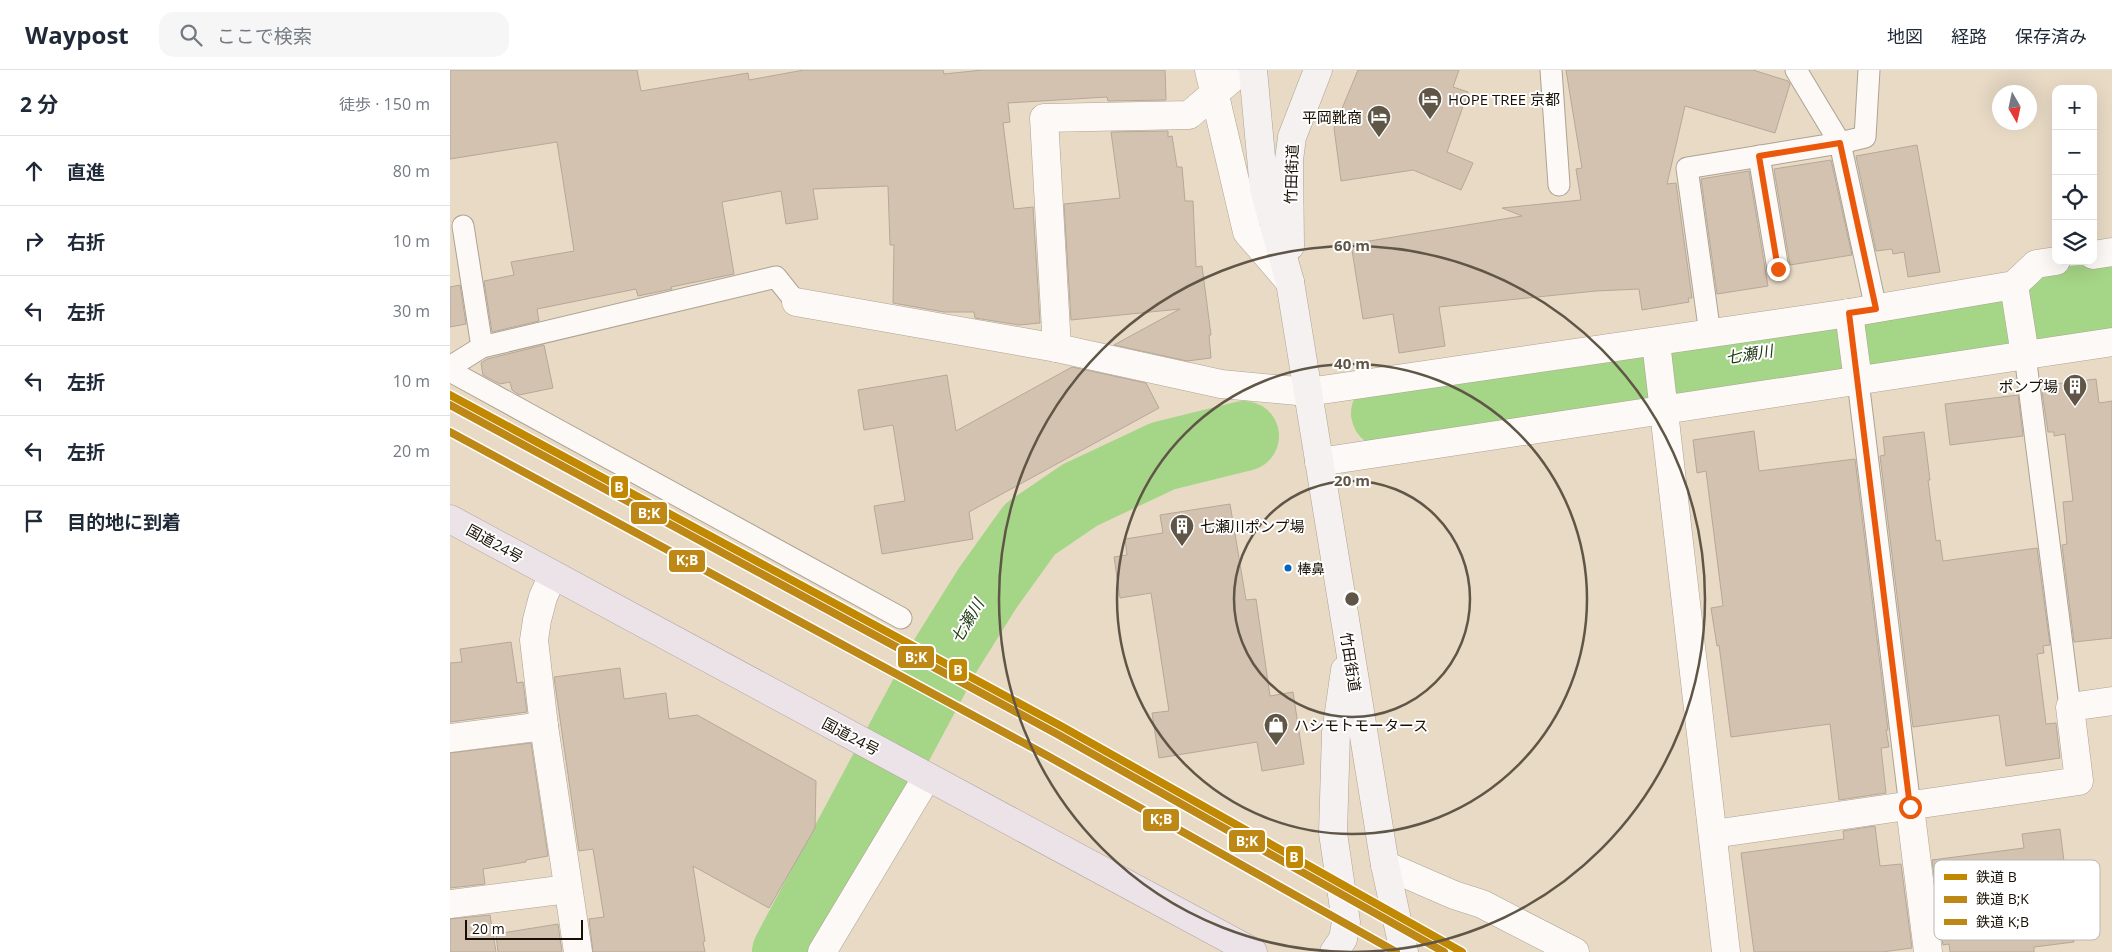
<!DOCTYPE html>
<html lang="ja">
<head>
<meta charset="utf-8">
<style>
  :root { --surface:#fff; --page:#f6f6f7; --text:#1f2937; --muted:#747a83; --line:#e0e1e3 }
  body { margin:0; font-family:"Open Sans","Noto Sans JP",sans-serif; background:var(--page); color:var(--text) }
  .controls { position:absolute; right:15px; top:15px; display:grid; overflow:hidden; border-radius:10px; box-shadow:0 5px 20px #0002 }
  .controls button { width:45px; height:45px; display:grid; place-items:center; padding:0; border:0; border-bottom:1px solid var(--line); background:var(--surface); color:var(--text); font:25px sans-serif }
  .compass { position:absolute; left:1542px; top:15px; width:45px; height:45px; border-radius:50%; background:var(--surface); box-shadow:0 5px 20px #0002; rotate:171deg }
  .scale { position:absolute; left:15px; bottom:12px; width:118px; box-sizing:border-box; padding-left:5px; border:2px solid #170f03; border-top:0; font-size:14px; line-height:18px; white-space:nowrap; color:#170f03; -webkit-text-stroke:4px #fff; paint-order:stroke }
  .stop { position:absolute; width:15px; height:15px; margin:-11px; border:4px solid #ea580c; border-radius:50%; background:#fff }
  .stop.end { background:#ea580c; border-color:#fff; box-shadow:0 1px 5px #0008 }
  .list { margin:0; padding:0; list-style:none }
  h2 { display:flex; justify-content:space-between; align-items:center; height:65px; margin:0; padding:0 20px; font-size:21px }
  h2 small { font-size:16px; font-weight:400; color:var(--muted) }
  .list li { display:grid; grid-template-columns:32px 1fr auto; gap:15px; align-items:center; box-sizing:border-box; height:70px; padding:0 20px; border-top:1px solid var(--line) }
  .list b { display:block; font-size:19px; white-space:nowrap }
  .list em { font-size:16px; font-style:normal; color:var(--muted) }
  .icon { flex:none; width:28px; height:28px; fill:none; stroke:currentColor; stroke-width:2; stroke-linecap:round; stroke-linejoin:round }
  .map { position:relative; flex:none; width:1662px; height:882px; overflow:hidden }
  header { display:flex; align-items:center; gap:30px; box-sizing:border-box; height:70px; padding:0 25px; background:var(--surface); border-bottom:1px solid var(--line) }
  header strong { font-size:24px }
  nav { display:flex; gap:28px; margin-inline-start:auto; font-size:18px }
  .search { width:350px; height:45px; background:var(--page); display:flex; align-items:center; gap:12px; box-sizing:border-box; padding:0 18px; border-radius:15px; color:var(--muted); font-size:19px }
  main { display:flex }
  aside { flex:1; background:var(--surface) }
  .map>svg:first-child { display:block }
</style>
</head>
<body>
<header>
<strong>Waypost</strong>
<div class="search"><svg class="icon" aria-label="search" viewBox="0 0 24 24"><circle cx="10" cy="10" r="6"/><path d="M15 15l6 6"/></svg>ここで検索</div>
<nav><a>地図</a><a>経路</a><a>保存済み</a></nav>
</header>
<main>
<aside>
<h2>2 分<small>徒歩 · 150 m</small></h2>
<ul class="list">
<li><svg class="icon" aria-label="ahead" viewBox="0 0 24 24"><path d="M12 20V5M6 11l6-6 6 6"/></svg><div><b>直進</b></div><em>80 m</em></li>
<li><svg class="icon" aria-label="right" viewBox="0 0 24 24"><path d="M7 20v-9h11M14 6l5 5-5 5"/></svg><div><b>右折</b></div><em>10 m</em></li>
<li><svg class="icon" aria-label="left" viewBox="0 0 24 24"><path d="M17 20v-9H6M10 6l-5 5 5 5"/></svg><div><b>左折</b></div><em>30 m</em></li>
<li><svg class="icon" aria-label="left" viewBox="0 0 24 24"><path d="M17 20v-9H6M10 6l-5 5 5 5"/></svg><div><b>左折</b></div><em>10 m</em></li>
<li><svg class="icon" aria-label="left" viewBox="0 0 24 24"><path d="M17 20v-9H6M10 6l-5 5 5 5"/></svg><div><b>左折</b></div><em>20 m</em></li>
<li><svg class="icon" aria-label="arrive" viewBox="0 0 24 24"><path d="M6 21V4h12l-3 4 3 4H6"/></svg><div><b>目的地に到着</b></div></li>
</ul>
</aside>
<div class="map">
<svg width="1662" height="882" viewBox="0 0 1662 882">
  <rect width="100%" height="100%" fill="#e8dac5"/>
  <g fill="none" stroke-linecap="round" stroke-linejoin="round">
    <g stroke="#a5d586" stroke-width="70">
      <polyline points="936,343 1662,225"/>
      <polyline points="337,882 497,583 537,519 580,459 630,425 713,386 794,366"/>
    </g>
  </g>
  <g fill="#d3c2af" stroke="#b5a89a">
    <polygon points="0,0 187,0 191,21 298,3 299,10 354,0 493,0 494,4 533,0 715,0 716,30 658,31 657,27 558,33 560,52 553,53 564,139 583,137 590,253 569,255 525,248 524,242 494,242 443,233 444,175 440,175 438,116 363,119 368,149 336,154 331,121 272,132 284,204 221,217 222,219 188,226 186,219 87,239 89,251 42,262 34,211 64,205 61,192 124,181 107,72 0,89"/>
    <polygon points="908,0 1009,0 1003,17 1018,22 997,82 1023,93 1011,120 963,100 891,111 884,58"/>
    <polygon points="1116,0 1303,0 1338,11 1340,14 1325,63 1235,36 1217,114 1226,113 1242,228 1238,228 1239,232 1192,240 1189,219 1146,221 989,237 995,276 949,283 943,244 913,249 901,174 1072,146 1052,138 1131,130 1126,99 1132,98"/>
    <polygon points="718,61 718,67 722,66 727,97 732,97 735,131 743,131 746,197 752,196 761,265 759,265 761,288 737,291 664,275 730,239 621,250 614,134 670,128 661,62"/>
    <polygon points="1467,75 1490,202 1458,207 1454,182 1443,184 1442,179 1426,181 1406,86"/>
    <polygon points="1381,90 1402,185 1340,195 1324,99"/>
    <polygon points="1299,101 1318,216 1267,224 1251,109"/>
    <polygon points="10,215 16,254 0,257 0,217"/>
    <polygon points="94,275 103,318 69,325 62,320 60,312 50,314 33,305 31,293 37,289"/>
    <polygon points="622,297 696,313 709,338 519,442 523,469 432,484 424,436 455,431 443,355 414,360 408,320 497,305 506,361"/>
    <polygon points="1646,309 1649,333 1662,331 1662,568 1624,572 1612,475 1617,474 1613,432 1623,431 1615,364 1604,366 1604,362 1598,362 1592,322 1598,321 1597,315"/>
    <polygon points="1568,325 1573,366 1500,375 1495,334"/>
    <polygon points="1304,361 1309,401 1405,389 1438,660 1436,660 1439,677 1431,678 1436,723 1389,730 1380,654 1281,667 1269,575 1267,576 1261,538 1273,536 1256,401 1247,403 1243,370"/>
    <polygon points="1474,362 1480,410 1478,410 1486,471 1490,470 1493,491 1587,478 1600,575 1593,576 1594,583 1587,584 1596,654 1606,653 1610,688 1556,696 1549,645 1463,657 1430,386 1435,385 1433,367"/>
    <polygon points="780,434 796,530 806,529 820,626 843,622 854,694 812,701 807,672 709,688 702,643 719,641 701,523 670,528 664,487 677,485 675,469 713,463 710,445"/>
    <polygon points="61,572 67,613 73,612 77,642 0,652 0,593 12,592 10,579"/>
    <polygon points="170,598 174,629 216,623 219,649 247,645 366,711 365,758 319,838 243,796 255,871 253,872 255,882 143,882 139,849 154,847 143,779 129,781 104,607"/>
    <polygon points="81,673 98,786 76,790 76,792 33,799 35,814 0,818 0,683"/>
    <polygon points="1425,756 1430,796 1451,794 1462,878 1432,882 1304,882 1291,783 1394,769 1393,761"/>
    <polygon points="1610,759 1624,872 1584,877 1584,882 1500,882 1499,874 1493,875 1482,790 1574,778 1572,764"/>
    <polygon points="40,845 46,882 0,882 0,849"/>
    <polygon points="108,854 112,882 48,882 46,864"/>
  </g>
  <g fill="none" stroke-linecap="round" stroke-linejoin="round">
    <defs>
      <g id="service">
        <polyline points="1101,0 1109,115"/>
        <polyline points="1346,0 1390,73 1426,239"/>
        <polyline points="1309,86 1328,199"/>
        <polyline points="13,156 32,277"/>
        <polyline points="1260,264 1237,98 1390,73 1415,67 1419,0"/>
        <polyline points="1575,285 1620,637"/>
        <polyline points="0,297 32,277 326,207 346,232"/>
        <polyline points="0,301 451,548"/>
        <polyline points="1408,311 1460,737"/>
      </g>
      <g id="minor">
        <polyline points="759,0 797,162 840,212"/>
        <polyline points="1643,185 1662,182"/>
        <polyline points="1564,215 1575,285"/>
        <polyline points="346,232 607,278 771,314 858,322 1399,243 1564,215 1586,194 1606,191"/>
        <polyline points="1399,243 1408,311"/>
        <polyline points="1206,272 1276,882"/>
        <polyline points="607,278 594,48 739,45 792,0"/>
        <polyline points="869,392 1662,272"/>
        <polyline points="103,505 93,527 87,550 84,570 94,656 128,882"/>
        <polyline points="0,668 94,656"/>
        <polyline points="1460,737 1478,882"/>
        <polyline points="1263,764 1629,711 1620,637 1662,631"/>
        <polyline points="935,795 1004,825 1032,834 1125,882"/>
        <polyline points="0,834 118,819"/>
        <polyline points="372,882 477,707"/>
      </g>
      <g id="secondary">
        <polyline points="803,0 814,119 840,212 935,795 954,882"/>
        <polyline points="840,176 839,90 842,67 868,0"/>
        <polyline points="884,882 893,869 896,852 883,763 886,663 895,600"/>
      </g>
      <polyline id="trunk" points="0,449 803,882"/>
    </defs>
    <use href="#service" stroke="#ada393" stroke-width="23"/>
    <use href="#minor" stroke="#ada393" stroke-width="29"/>
    <use href="#secondary" stroke="#ada393" stroke-width="29"/>
    <use href="#trunk" stroke="#b0a2a2" stroke-width="29"/>
    <use href="#service" stroke="#fcf9f6" stroke-width="21"/>
    <use href="#minor" stroke="#fcf9f6" stroke-width="28"/>
    <use href="#secondary" stroke="#f5f1f0" stroke-width="28"/>
    <use href="#trunk" stroke="#ebe3e8" stroke-width="28"/>
    <defs>
      <polyline id="rail-1" points="0,325 611,656 1012,882"/>
      <polyline id="rail-2" points="0,335 607,664 994,882"/>
      <polyline id="rail-3" points="0,362 596,685 946,882"/>
    </defs>
    <use href="#rail-1" stroke="#fff" stroke-width="11"/>
    <use href="#rail-2" stroke="#fff" stroke-width="11"/>
    <use href="#rail-3" stroke="#fff" stroke-width="11"/>
    <use href="#rail-1" stroke="#c18902" stroke-width="8"/>
    <use href="#rail-2" stroke="#bd8815" stroke-width="8"/>
    <use href="#rail-3" stroke="#bd8815" stroke-width="8"/>
  </g>
  <g fill="none" stroke-linecap="round" stroke-linejoin="round">
    <polyline stroke="#ea580c" stroke-width="6" points="1328,199 1309,86 1390,73 1426,239 1399,243 1460,737"/>
  </g>
  <g fill="none" stroke="#605647" stroke-width="2.5">
    <circle cx="902" cy="529" r="118"/>
    <circle cx="902" cy="529" r="235"/>
    <circle cx="902" cy="529" r="353"/>
  </g>
  <defs>
    <symbol id="hotel-pin" viewBox="-11 -11 22 30"><path d="M0 17L-7.5 6A9.5 9.5 0 1 1 7.5 6Z" fill="#605647" stroke="#fff"/><path d="M-6-4.5h1.5V1H6V5H4.5V3h-9V5H-6ZM-4 0a1.8 1.8 0 1 1 3.6 0ZM.5 0V-2.5h3Q6-2.5 6 0Z" fill="#fff"/></symbol>
    <symbol id="building-pin" viewBox="-11 -11 22 30"><path d="M0 17L-7.5 6A9.5 9.5 0 1 1 7.5 6Z" fill="#605647" stroke="#fff"/><path d="M-4-6H4V6H1V3H-1V6H-4ZM-2.5-4.3h1.7v1.8h-1.7ZM.8-4.3h1.7v1.8H.8ZM-2.5-1h1.7V.8h-1.7ZM.8-1h1.7V.8H.8Z" fill="#fff"/></symbol>
    <symbol id="shop-pin" viewBox="-11 -11 22 30"><path d="M0 17L-7.5 6A9.5 9.5 0 1 1 7.5 6Z" fill="#605647" stroke="#fff"/><path d="M-5-2.5h2.3a2.7 3.5 0 0 1 5.4 0H5L5.5 6h-11ZM-1.5-2.5h3a1.5 2.3 0 0 0-3 0Z" fill="#fff"/></symbol>
  </defs>
  <g fill-rule="evenodd">
    <use href="#hotel-pin" x="966" y="15" width="28" height="38"/>
    <use href="#hotel-pin" x="915" y="33" width="28" height="38"/>
    <use href="#building-pin" x="1611" y="302" width="28" height="38"/>
    <use href="#building-pin" x="718" y="442" width="28" height="38"/>
    <use href="#shop-pin" x="812" y="641" width="28" height="38"/>
  </g>
  <circle fill="#0065bd" stroke="#fff" stroke-width="2" cx="838" cy="498" r="4.5"/>
  <g text-anchor="middle" dominant-baseline="central" stroke-width="4" stroke-linejoin="round" paint-order="stroke">
    <g font-size="14" fill="#170f03" stroke="#fff" text-anchor="start">
      <text x="847" y="498">棒鼻</text>
    </g>
    <g font-size="15" fill="#170f03" stroke="#fff" text-anchor="start">
      <text x="998" y="29">HOPE TREE 京都</text>
      <text x="912" y="47" text-anchor="end">平岡靴商</text>
      <text x="1608" y="316" text-anchor="end">ポンプ場</text>
      <text x="750" y="456">七瀬川ポンプ場</text>
      <text x="844" y="655">ハシモトモータース</text>
    </g>
    <g font-size="15" fill="#170f03" stroke="#fff">
      <text transform="translate(841 104) rotate(-88)">竹田街道</text>
      <text transform="translate(45 473) rotate(29)">国道24号</text>
      <text transform="translate(901 592) rotate(81)">竹田街道</text>
      <text transform="translate(401 666) rotate(28)">国道24号</text>
    </g>
    <g font-size="16" font-style="italic" fill="#1c3910" stroke="#fff">
      <text transform="translate(1299 284) rotate(-9)">七瀬川</text>
      <text transform="translate(517 551) rotate(-59)">七瀬川</text>
    </g>
  </g>
  <rect x="1484" y="790" width="166" height="80" rx="8" fill="#fff" stroke="#b9b7b3" stroke-width="1"/>
  <rect x="1494" y="804" width="23" height="6" fill="#c18902"/>
  <rect x="1494" y="826" width="23" height="7" fill="#bd8815"/>
  <rect x="1494" y="849" width="23" height="6" fill="#bd8815"/>
  <g font-size="14" fill="#170f03">
    <text x="1526" y="812">鉄道 B</text>
    <text x="1526" y="834">鉄道 B;K</text>
    <text x="1526" y="857">鉄道 K;B</text>
  </g>
  <circle cx="902" cy="529" r="8" fill="#605647" stroke="#fff" stroke-width="2.5"/>
  <g font-size="15" text-anchor="middle" font-weight="bold" fill="#605647" stroke="#fff" stroke-width="4" stroke-linejoin="round" paint-order="stroke">
    <text x="902" y="181">60 m</text>
    <text x="902" y="299">40 m</text>
    <text x="902" y="416">20 m</text>
  </g>
  <g stroke="#fff" stroke-width="2">
    <rect x="160" y="405" width="19" height="24" rx="5" fill="#c18902"/>
    <rect x="180" y="431" width="38" height="24" rx="5" fill="#bd8815"/>
    <rect x="218" y="479" width="38" height="24" rx="5" fill="#bd8815"/>
    <rect x="447" y="575" width="38" height="24" rx="5" fill="#bd8815"/>
    <rect x="498" y="588" width="20" height="24" rx="5" fill="#c18902"/>
    <rect x="692" y="738" width="38" height="24" rx="5" fill="#bd8815"/>
    <rect x="778" y="759" width="38" height="24" rx="5" fill="#bd8815"/>
    <rect x="835" y="775" width="19" height="24" rx="5" fill="#c18902"/>
  </g>
  <g font-size="14" text-anchor="middle" font-weight="bold" fill="#fff">
    <text x="169" y="422">B</text>
    <text x="199" y="448">B;K</text>
    <text x="237" y="495">K;B</text>
    <text x="466" y="592">B;K</text>
    <text x="508" y="605">B</text>
    <text x="711" y="754">K;B</text>
    <text x="797" y="776">B;K</text>
    <text x="844" y="792">B</text>
  </g>
</svg>
<div class="controls">
<button>+</button>
<button>−</button>
<button><svg class="icon" aria-label="locate" viewBox="0 0 24 24"><circle cx="12" cy="12" r="6"/><path d="M12 2v4M12 18v4M2 12h4M18 12h4"/></svg></button>
<button><svg class="icon" aria-label="layers" viewBox="0 0 24 24"><path d="M12 4l9 5-9 5-9-5zM3 14l9 5 9-5"/></svg></button>
</div>
<svg class="compass" viewBox="-18 -18 36 36"><path d="M0-13l5 13h-10z" fill="#e53935"/><path d="M0 13l5-13h-10z" fill="#747a83"/></svg>
<div class="scale">20 m</div>
<div class="stop" style="left:1460px;top:737px"></div>
<div class="stop end" style="left:1328px;top:199px"></div>
</div>
</main>
</body>
</html>
